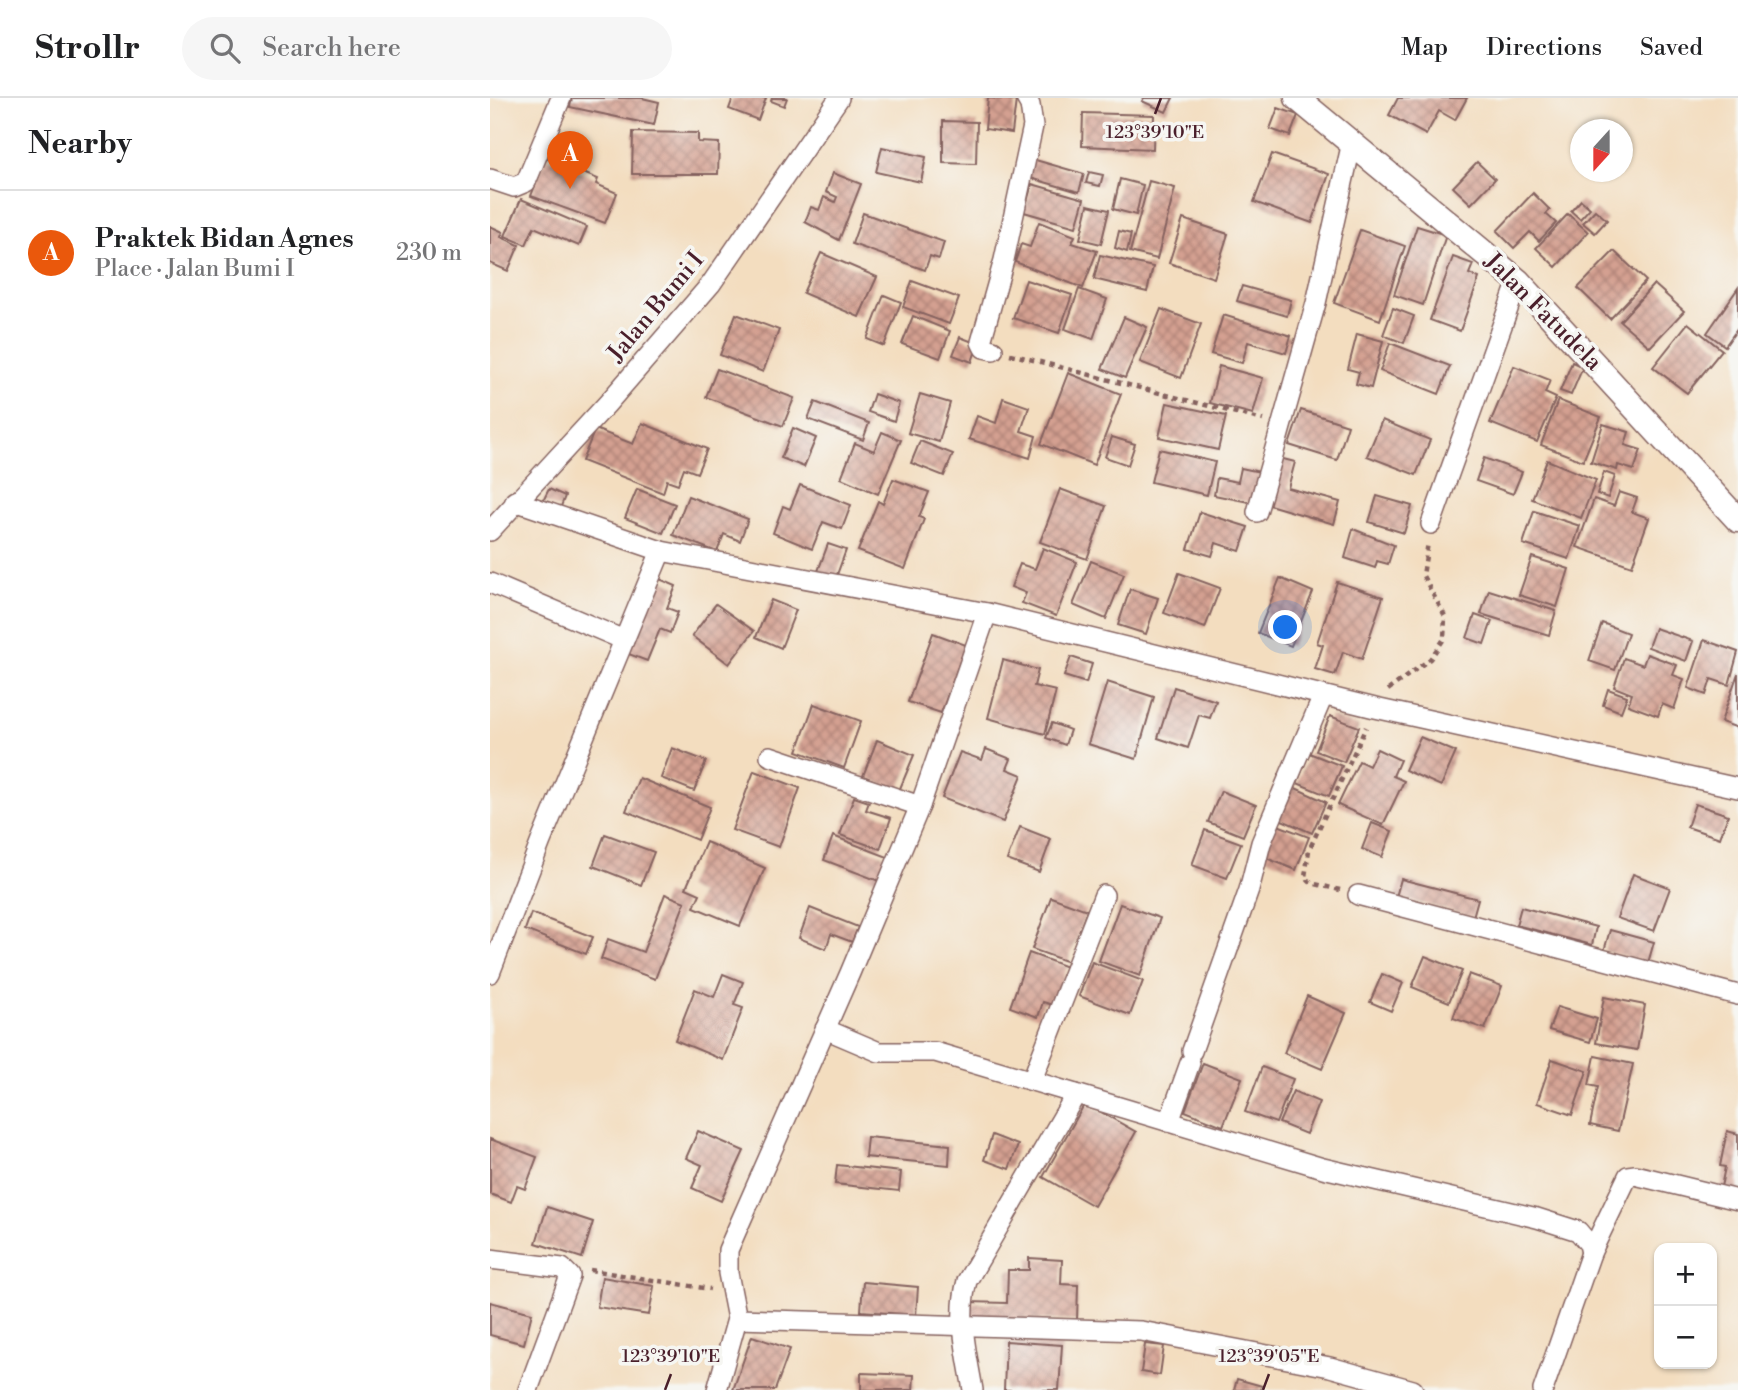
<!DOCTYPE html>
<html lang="en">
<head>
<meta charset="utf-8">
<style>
  :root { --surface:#fff; --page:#f6f6f6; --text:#202124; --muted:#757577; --line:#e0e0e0; --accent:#ea580c }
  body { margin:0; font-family:"Libre Bodoni",serif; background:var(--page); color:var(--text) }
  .controls { position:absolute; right:21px; bottom:21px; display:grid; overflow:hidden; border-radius:14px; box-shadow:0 2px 5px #0004 }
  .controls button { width:63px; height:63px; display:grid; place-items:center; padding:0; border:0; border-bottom:2px solid var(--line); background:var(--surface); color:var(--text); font:35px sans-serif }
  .compass { position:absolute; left:1080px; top:21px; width:63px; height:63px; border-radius:50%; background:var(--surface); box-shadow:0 2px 5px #0004; rotate:201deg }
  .you { position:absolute; left:796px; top:530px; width:24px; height:24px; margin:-18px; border:5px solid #fff; border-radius:50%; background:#1a73e8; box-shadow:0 0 0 10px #1a73e833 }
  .badge { display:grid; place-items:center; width:46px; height:46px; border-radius:50%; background:var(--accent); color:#fff; font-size:23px; font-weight:700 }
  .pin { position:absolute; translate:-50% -58px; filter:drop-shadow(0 2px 4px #0008) }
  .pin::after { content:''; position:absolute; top:37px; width:24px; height:21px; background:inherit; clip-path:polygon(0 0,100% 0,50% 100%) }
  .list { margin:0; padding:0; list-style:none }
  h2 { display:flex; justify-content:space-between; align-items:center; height:91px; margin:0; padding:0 28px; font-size:30px }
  h2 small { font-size:23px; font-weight:400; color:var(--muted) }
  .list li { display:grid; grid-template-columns:46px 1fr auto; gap:21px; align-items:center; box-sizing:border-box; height:126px; padding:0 28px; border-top:2px solid var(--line) }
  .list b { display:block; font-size:26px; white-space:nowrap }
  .list p { margin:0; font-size:23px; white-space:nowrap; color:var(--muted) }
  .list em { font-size:23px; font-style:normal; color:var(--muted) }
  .icon { flex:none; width:38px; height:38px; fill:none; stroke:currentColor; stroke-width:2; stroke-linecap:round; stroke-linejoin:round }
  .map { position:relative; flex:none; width:1248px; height:1292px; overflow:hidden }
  header { display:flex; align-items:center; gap:42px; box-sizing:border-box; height:98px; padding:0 35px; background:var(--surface); border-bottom:2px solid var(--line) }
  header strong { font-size:33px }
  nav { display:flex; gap:38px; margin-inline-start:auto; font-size:24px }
  .search { width:490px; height:63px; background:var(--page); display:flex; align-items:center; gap:18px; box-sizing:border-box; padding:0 24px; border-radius:38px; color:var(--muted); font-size:26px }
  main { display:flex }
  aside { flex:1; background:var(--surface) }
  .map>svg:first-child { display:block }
</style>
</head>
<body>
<header>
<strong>Strollr</strong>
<div class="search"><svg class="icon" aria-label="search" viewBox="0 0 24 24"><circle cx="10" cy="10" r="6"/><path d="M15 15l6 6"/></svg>Search here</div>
<nav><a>Map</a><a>Directions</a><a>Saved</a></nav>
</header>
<main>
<aside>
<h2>Nearby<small></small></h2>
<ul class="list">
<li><span class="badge">A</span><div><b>Praktek Bidan Agnes</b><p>Place · Jalan Bumi I</p></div><em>230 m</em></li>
</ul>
</aside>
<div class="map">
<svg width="1248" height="1292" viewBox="0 0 1248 1292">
  <defs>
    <pattern id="building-cross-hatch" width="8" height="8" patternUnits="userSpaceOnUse" patternTransform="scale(1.75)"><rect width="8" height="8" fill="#d4a091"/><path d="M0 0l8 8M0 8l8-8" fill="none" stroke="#ae8277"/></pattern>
  </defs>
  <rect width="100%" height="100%" fill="#f6f6f2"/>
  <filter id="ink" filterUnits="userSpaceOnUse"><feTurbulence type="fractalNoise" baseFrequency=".0143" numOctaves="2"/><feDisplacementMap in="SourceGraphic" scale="14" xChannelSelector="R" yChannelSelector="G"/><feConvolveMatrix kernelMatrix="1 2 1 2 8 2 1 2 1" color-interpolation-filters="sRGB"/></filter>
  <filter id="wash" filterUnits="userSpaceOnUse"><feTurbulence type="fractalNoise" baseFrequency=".00686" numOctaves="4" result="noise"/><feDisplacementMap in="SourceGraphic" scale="28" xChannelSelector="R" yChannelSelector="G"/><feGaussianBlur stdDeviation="1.57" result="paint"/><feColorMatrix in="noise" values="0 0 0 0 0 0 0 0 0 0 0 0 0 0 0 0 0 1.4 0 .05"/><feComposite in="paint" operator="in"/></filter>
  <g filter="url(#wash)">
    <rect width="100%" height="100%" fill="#f3ddbf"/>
    <g id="blocks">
      <g fill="url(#building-cross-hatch)">
        <polygon points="82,0 152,0 169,4 164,27 80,9"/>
        <polygon points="243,0 276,0 268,22 239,11"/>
        <polygon points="282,0 297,0 294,8 281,3"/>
        <polygon points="498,0 526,2 522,35 495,31"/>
        <polygon points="654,0 683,0 676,14 652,3"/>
        <polygon points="908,0 977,0 965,22 949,13 936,37 899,17"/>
        <polygon points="788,10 808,17 800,38 780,31"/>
        <polygon points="593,15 664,17 663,51 592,48"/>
        <polygon points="453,23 487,24 486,66 453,65"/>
        <polygon points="143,34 208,35 208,44 229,45 228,76 142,76"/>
        <polygon points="392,49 436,59 431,84 386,74"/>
        <polygon points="782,56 839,76 822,125 764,104"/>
        <polygon points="56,60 108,81 106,86 127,95 115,125 41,98"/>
        <polygon points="542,61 594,76 589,94 537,79"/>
        <polygon points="987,64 1005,81 981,106 963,89"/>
        <polygon points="599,74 613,77 610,88 596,85"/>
        <polygon points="343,75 371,86 349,142 315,124 321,109 329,112 334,99 345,104 347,99 336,94"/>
        <polygon points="630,81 653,87 646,117 623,111"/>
        <polygon points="659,83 685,90 667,161 640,154"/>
        <polygon points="542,86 594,101 586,129 534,114"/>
        <polygon points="1043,95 1060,112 1056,116 1066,125 1049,143 1040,134 1024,150 1007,133"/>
        <polygon points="31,101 97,129 89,148 44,129 36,147 15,138"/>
        <polygon points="1091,102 1100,110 1090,121 1081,113"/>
        <polygon points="598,107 619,112 611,146 590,141"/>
        <polygon points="1105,112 1117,122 1105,135 1093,125"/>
        <polygon points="373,115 454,144 449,161 440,158 435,172 362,146"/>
        <polygon points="1078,116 1098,134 1066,169 1046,150"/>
        <polygon points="693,121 738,136 724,180 679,165"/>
        <polygon points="549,124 585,138 582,145 607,153 593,190 525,164 531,146 540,149"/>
        <polygon points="0,128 13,134 11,139 29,147 18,173 0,165"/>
        <polygon points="927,128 956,137 933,207 904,197"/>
        <polygon points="870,132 915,148 890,222 844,205"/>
        <polygon points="629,133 641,136 637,154 625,150"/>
        <polygon points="1124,153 1156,183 1120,221 1088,190"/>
        <polygon points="331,155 387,179 369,219 313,195"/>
        <polygon points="610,157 663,169 657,194 604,181"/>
        <polygon points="963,159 983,166 979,176 989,180 970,233 940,222"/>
        <polygon points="536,182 582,197 569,235 523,220"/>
        <polygon points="422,183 469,200 459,226 413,209"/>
        <polygon points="1164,186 1194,213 1160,249 1130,223"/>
        <polygon points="752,188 801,202 797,218 747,203"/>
        <polygon points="1248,190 1248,230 1235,248 1217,235"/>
        <polygon points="589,191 617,201 603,241 575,231"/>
        <polygon points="394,197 411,204 394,248 377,241"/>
        <polygon points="903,210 924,218 914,245 893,237"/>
        <polygon points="671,211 711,226 691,280 650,264"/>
        <polygon points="246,216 289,232 273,274 230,257"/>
        <polygon points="733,217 801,238 796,255 758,244 752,265 721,256"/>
        <polygon points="423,218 460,233 450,260 412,246"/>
        <polygon points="634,219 657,229 635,280 612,271"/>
        <polygon points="1198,225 1232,252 1197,295 1163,269"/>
        <polygon points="867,236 893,243 881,290 866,286 869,274 858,271"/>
        <polygon points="470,239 488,246 482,264 463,257"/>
        <polygon points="900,245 960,268 949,296 890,273"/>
        <polygon points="1082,264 1093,269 1081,297 1070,293"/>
        <polygon points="729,268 773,280 763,316 720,305"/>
        <polygon points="1024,268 1060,282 1055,295 1066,300 1047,344 1000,325"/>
        <polygon points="227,271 304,300 293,328 216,299"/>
        <polygon points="578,275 631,296 604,367 551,346"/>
        <polygon points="384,296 409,305 404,323 378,314"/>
        <polygon points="430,296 460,305 449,344 418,335"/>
        <polygon points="513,300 539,309 531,333 546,338 540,360 479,341 487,318 506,325"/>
        <polygon points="1068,302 1111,319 1093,363 1051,347"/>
        <polygon points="325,304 379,325 373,342 318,321"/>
        <polygon points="677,305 736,318 728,352 669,339"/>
        <polygon points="811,312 858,327 847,362 799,347"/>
        <polygon points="892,322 940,342 926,377 877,358"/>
        <polygon points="152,325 217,351 207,375 194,370 188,386 177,382 173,395 92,363 105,331 143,346"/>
        <polygon points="1113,326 1139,334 1135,347 1151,352 1144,372 1128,367 1127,372 1101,364"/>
        <polygon points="303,330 326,340 314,369 291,360"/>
        <polygon points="392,334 411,342 388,396 351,380 365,345 384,353"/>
        <polygon points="622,339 645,346 638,367 615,359"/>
        <polygon points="430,343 463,356 454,378 421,365"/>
        <polygon points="669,351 725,364 717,397 661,384"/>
        <polygon points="789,360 805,364 798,390 850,404 844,426 776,406"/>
        <polygon points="994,360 1032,374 1023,396 986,383"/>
        <polygon points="1057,362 1106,382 1091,420 1042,401"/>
        <polygon points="751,370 770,374 764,405 724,397 727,380 748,384"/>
        <polygon points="1114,374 1125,378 1118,400 1107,396"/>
        <polygon points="403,381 439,394 429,419 434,421 415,471 368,453 388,403 393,406"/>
        <polygon points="310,387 361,407 352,431 333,424 322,451 283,435 293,408 300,411"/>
        <polygon points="59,391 75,398 70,411 53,403"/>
        <polygon points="147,391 185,406 173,435 135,420"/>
        <polygon points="570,391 616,408 597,461 550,444"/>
        <polygon points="1129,394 1147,400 1142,414 1159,420 1142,468 1087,449 1104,401 1124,408"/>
        <polygon points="198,398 258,421 250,443 234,436 227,454 183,437"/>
        <polygon points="887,398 922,408 914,435 879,424"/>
        <polygon points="1044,413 1090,428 1079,461 1033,446"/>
        <polygon points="710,414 758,429 750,453 726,445 722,458 698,451"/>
        <polygon points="863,431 904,447 898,466 887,463 885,470 855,460"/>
        <polygon points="338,446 356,452 345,482 327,476"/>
        <polygon points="553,450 587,464 566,518 532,505 536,495 521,489 530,466 545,471"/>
        <polygon points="1042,459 1079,471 1067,509 1029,497"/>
        <polygon points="601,463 634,476 616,521 583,507"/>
        <polygon points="689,475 730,490 715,530 674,515"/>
        <polygon points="165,479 186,488 177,510 188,514 180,535 170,531 157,563 136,555"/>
        <polygon points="790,480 823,494 801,548 768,535"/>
        <polygon points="847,484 893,499 872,561 853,554 845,577 825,571 833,547 827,545"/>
        <polygon points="640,491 668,500 656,536 628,527"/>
        <polygon points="999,492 1066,513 1059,537 991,516"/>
        <polygon points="281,502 306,512 291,550 266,539"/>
        <polygon points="226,506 264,533 239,566 202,538"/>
        <polygon points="985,517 1002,523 994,546 977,540"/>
        <polygon points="1112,525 1138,535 1125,572 1099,563"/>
        <polygon points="1165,530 1203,543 1196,563 1158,549"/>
        <polygon points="443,535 476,547 451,615 418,604"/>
        <polygon points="1214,542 1248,554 1239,587 1221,581 1216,597 1198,590"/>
        <polygon points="1157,556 1187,567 1183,577 1194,581 1184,611 1172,606 1168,618 1138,607 1142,596 1124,589 1134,560 1153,567"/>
        <polygon points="581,559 602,566 596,585 574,578"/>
        <polygon points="513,562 548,572 544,588 566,593 555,636 498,620"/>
        <polygon points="1248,575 1248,630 1231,624"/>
        <polygon points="617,584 664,599 646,661 598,646"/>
        <polygon points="684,589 726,603 720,620 709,617 698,650 668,640"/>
        <polygon points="1118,591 1137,598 1131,614 1113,607"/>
        <polygon points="324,606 371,623 354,670 307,653"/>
        <polygon points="840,618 869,629 854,664 826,653"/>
        <polygon points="562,625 580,632 575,647 556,640"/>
        <polygon points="930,639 966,654 951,688 915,672"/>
        <polygon points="387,642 424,657 409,693 373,678"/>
        <polygon points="182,650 216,663 204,693 171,680"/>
        <polygon points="496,651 521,661 517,671 532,677 513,724 452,700 470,654 492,662"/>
        <polygon points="887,651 910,662 903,678 914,683 893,727 848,707 869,663 879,668"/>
        <polygon points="819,655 852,668 839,698 807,685"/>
        <polygon points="264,673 310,690 289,749 242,732"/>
        <polygon points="149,680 220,709 207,742 136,713"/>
        <polygon points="801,688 836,704 822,735 787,720"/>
        <polygon points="731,693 766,707 753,738 718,724"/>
        <polygon points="364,699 379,704 376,712 401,720 390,751 350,737"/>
        <polygon points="1205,706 1238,717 1230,740 1197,729"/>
        <polygon points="882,725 902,733 892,759 872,751"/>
        <polygon points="785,726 819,739 806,772 771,758"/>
        <polygon points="530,729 561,741 549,774 517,762"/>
        <polygon points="715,732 751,745 737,780 702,767"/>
        <polygon points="115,736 164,754 151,787 103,768"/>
        <polygon points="343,738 403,761 394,785 334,762"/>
        <polygon points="216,744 275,770 250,828 204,809 210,796 196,790"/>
        <polygon points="1143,776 1180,790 1164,833 1127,820"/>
        <polygon points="911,781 988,801 983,819 906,799"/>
        <polygon points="175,796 195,804 165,881 111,861 118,841 153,854"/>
        <polygon points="561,799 597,812 578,864 542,851"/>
        <polygon points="630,806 670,820 650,878 609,863"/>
        <polygon points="1031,809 1106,829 1102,847 1026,827"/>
        <polygon points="320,810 368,829 362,844 341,836 336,851 309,840"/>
        <polygon points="41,815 103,839 96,856 35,832"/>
        <polygon points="1120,832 1164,844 1158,865 1114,853"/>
        <polygon points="539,855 577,869 563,907 553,904 548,919 520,909"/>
        <polygon points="935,858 972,873 959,904 922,889"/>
        <polygon points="602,864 653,883 640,917 589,898"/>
        <polygon points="233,876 253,884 244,907 253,910 233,962 185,942 205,891 224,899"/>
        <polygon points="892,876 913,885 901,913 880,904"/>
        <polygon points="979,876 1012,888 995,931 963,920"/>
        <polygon points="817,898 856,915 832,971 794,955"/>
        <polygon points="1114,899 1155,907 1147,952 1106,945"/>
        <polygon points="1067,909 1107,921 1100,944 1059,932"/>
        <polygon points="1105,958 1143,966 1128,1033 1100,1027 1108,989 1099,987"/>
        <polygon points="1062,961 1097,973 1082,1017 1047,1005"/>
        <polygon points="713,965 752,980 733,1028 695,1013"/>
        <polygon points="772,969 803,981 786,1025 755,1014"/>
        <polygon points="803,993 829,1004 816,1036 789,1025"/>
        <polygon points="595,1005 646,1034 604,1108 553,1079"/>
        <polygon points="208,1033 254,1053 231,1103 202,1090 212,1067 196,1060"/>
        <polygon points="1237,1033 1248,1036 1248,1092 1231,1089 1235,1069 1230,1068"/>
        <polygon points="502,1037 528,1047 519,1071 494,1062"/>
        <polygon points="377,1039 460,1047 459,1067 375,1059"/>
        <polygon points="0,1041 47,1059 35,1091 27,1088 21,1104 0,1096"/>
        <polygon points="347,1067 411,1074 409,1093 345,1086"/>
        <polygon points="57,1109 103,1124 92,1160 46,1145"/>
        <polygon points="539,1160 572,1162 571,1186 588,1187 587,1223 478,1219 479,1204 517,1205 518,1172 539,1172"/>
        <polygon points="112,1179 164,1188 159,1217 107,1209"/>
        <polygon points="373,1184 428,1189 426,1217 371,1213"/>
        <polygon points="0,1204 42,1215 34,1246 0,1237"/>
        <polygon points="262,1238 300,1251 285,1292 243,1292"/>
        <polygon points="516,1243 572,1247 569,1292 514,1292"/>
        <polygon points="655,1246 674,1248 670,1277 651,1274"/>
        <polygon points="371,1275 424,1277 423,1292 371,1292"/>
        <polygon points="747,1281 772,1288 771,1292 744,1292"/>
      </g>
    </g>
  </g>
  <g filter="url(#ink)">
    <use href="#blocks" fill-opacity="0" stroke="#85625f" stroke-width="2"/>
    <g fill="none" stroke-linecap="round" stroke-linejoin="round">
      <defs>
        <g id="minor">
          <polyline points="0,81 24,89 36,84 71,0"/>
          <polyline points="503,252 494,250 491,244 514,162 543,28 540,7 536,0"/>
          <polyline points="25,403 171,453 497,515 885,610 1248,690"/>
          <polyline points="767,414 826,205 862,44"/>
          <polyline points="941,426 1028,183"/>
          <polyline points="0,433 117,306 221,186 349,0"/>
          <polyline points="0,485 134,542"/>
          <polyline points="280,658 430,708"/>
          <polyline points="868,797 1248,897"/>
          <polyline points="0,875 51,743 171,453"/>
          <path d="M335,931L389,954H445L586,996L477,1183C467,1219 477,1256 483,1292"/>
          <polyline points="702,953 759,792 771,745 833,598"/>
          <polyline points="542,982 614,797"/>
          <polyline points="586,996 833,1070 1047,1120 1088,1133 1099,1146 1101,1155"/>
          <polyline points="679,1024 700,965"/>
          <polyline points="0,1161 72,1170 80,1178 38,1292"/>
          <polyline points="247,1221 651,1233 840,1269 923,1292"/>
          <polyline points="227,1292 247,1221 238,1175 238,1152 360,875 430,708 497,515"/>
          <polyline points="1053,1292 1101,1155 1138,1078 1145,1077 1248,1102"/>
        </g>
        <polyline id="tertiary" points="807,0 1028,183 1248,422"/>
      </defs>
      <use href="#minor" stroke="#85625f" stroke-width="22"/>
      <use href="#tertiary" stroke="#85625f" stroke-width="27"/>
      <g stroke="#85625f" stroke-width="4.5" stroke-dasharray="5 5" stroke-linecap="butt">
        <polyline points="520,256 773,322"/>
        <polyline points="898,592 940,561 954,541 955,518 933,478 938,444"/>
        <polyline points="850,792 821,785 815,779 819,752 876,629"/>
        <polyline points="100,1172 220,1191"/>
      </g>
      <use href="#minor" stroke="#fff" stroke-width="19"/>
      <use href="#tertiary" stroke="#fff" stroke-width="24"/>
    </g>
  </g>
  <path fill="none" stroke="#4a1f2b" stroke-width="2.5" d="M665,16L671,0M175,1292L181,1276M773,1292L779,1276"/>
  <g text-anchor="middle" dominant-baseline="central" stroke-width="7" stroke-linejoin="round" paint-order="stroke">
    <g font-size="24" fill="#4a1f2b" stroke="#f6f6f2">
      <text transform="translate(166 209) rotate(-50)">Jalan Bumi I</text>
      <text transform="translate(1053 214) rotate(45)">Jalan Fatudela</text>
    </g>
  </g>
  <g font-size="18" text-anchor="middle" fill="#4a1f2b" stroke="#f6f6f2" stroke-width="7" stroke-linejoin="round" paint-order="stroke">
    <text x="665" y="40">123°39'10"E</text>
    <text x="181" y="1264">123°39'10"E</text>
    <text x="779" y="1264">123°39'05"E</text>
  </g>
</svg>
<div class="controls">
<button>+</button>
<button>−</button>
</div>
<svg class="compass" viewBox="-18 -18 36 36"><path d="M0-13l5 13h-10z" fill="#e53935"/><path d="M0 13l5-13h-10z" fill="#757577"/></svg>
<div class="you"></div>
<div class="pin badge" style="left:80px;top:91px">A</div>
</div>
</main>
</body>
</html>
